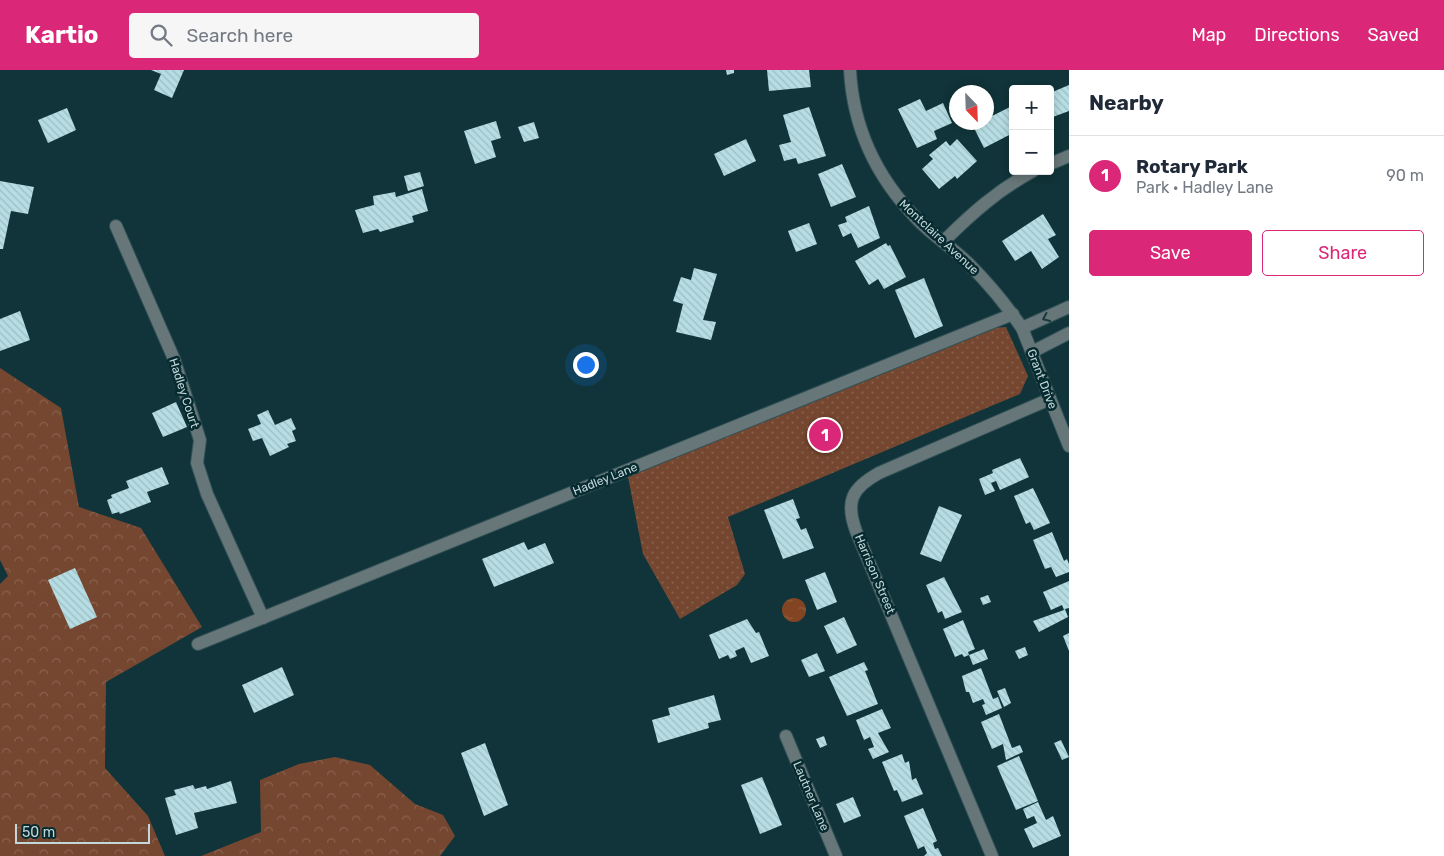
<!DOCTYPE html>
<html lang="en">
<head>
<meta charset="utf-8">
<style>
  :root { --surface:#fff; --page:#f6f6f7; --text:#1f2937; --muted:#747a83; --line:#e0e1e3; --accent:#db2777 }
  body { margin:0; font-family:Rubik,sans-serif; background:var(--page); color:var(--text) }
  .controls { position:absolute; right:15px; top:15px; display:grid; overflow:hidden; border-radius:5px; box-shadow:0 2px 8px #0003 }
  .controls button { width:45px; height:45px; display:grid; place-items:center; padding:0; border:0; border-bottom:1px solid var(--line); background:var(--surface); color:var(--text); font:25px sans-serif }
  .compass { position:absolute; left:949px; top:15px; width:45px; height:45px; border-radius:50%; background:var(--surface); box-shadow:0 2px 8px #0003; rotate:157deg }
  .scale { position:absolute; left:15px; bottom:12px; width:135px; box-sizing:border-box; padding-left:5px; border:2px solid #c3d6d9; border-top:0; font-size:14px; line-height:18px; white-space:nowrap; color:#c3d6d9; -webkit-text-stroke:4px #052a2f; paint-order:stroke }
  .you { position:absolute; left:585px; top:294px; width:18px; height:18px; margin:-12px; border:4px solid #fff; border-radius:50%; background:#1a73e8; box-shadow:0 0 0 8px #1a73e833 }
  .badge { display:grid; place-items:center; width:32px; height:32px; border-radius:50%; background:var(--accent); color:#fff; font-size:16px; font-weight:700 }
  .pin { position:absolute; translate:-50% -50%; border:2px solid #fff; box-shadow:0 1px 5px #0006 }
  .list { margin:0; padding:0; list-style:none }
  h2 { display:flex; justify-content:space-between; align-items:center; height:65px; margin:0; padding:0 20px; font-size:21px }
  h2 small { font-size:16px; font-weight:400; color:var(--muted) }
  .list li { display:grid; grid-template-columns:32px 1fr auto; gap:15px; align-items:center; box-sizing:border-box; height:80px; padding:0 20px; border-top:1px solid var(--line) }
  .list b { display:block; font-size:19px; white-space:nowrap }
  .list p { margin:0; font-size:16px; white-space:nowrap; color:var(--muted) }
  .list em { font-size:16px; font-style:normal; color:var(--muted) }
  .actions { display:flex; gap:10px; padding:15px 20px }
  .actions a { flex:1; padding:11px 0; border:1px solid var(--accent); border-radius:5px; text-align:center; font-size:18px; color:var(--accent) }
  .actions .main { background:var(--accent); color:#fff }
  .icon { flex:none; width:28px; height:28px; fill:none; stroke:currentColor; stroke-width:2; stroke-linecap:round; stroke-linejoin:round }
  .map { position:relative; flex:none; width:1069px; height:786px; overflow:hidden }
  header { display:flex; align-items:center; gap:30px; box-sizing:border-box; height:70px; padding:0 25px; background:var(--accent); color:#fff }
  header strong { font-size:24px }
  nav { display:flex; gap:28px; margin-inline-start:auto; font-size:18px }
  .search { width:350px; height:45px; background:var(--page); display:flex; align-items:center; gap:12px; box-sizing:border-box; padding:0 18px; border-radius:5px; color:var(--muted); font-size:19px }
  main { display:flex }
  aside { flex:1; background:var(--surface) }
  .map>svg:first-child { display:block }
</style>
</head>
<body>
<header>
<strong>Kartio</strong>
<div class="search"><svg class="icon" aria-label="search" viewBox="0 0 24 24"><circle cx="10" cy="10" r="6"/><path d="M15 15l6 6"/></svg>Search here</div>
<nav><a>Map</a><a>Directions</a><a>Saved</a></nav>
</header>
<main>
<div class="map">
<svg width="1069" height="786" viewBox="0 0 1069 786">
  <defs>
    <pattern id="forest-crowns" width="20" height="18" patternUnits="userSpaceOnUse" patternTransform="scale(1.25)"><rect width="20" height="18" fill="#764730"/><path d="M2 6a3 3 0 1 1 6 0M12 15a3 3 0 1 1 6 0" fill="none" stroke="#88614d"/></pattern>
    <pattern id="park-dots" width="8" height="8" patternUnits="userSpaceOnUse" patternTransform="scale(1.25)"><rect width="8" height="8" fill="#764730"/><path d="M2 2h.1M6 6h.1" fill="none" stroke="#88614d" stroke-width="1.8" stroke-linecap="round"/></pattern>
    <pattern id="water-ripples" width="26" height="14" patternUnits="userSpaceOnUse" patternTransform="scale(1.25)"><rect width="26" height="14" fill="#834423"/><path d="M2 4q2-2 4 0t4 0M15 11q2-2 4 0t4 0" fill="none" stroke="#935e42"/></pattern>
    <pattern id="building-back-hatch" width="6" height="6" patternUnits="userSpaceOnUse" patternTransform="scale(1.25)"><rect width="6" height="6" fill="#b6dde3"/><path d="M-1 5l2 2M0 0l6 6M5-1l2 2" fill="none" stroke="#9dbec3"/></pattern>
  </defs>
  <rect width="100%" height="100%" fill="#103439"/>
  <g fill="url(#forest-crowns)">
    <polygon points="0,298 61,338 79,437 141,458 202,557 106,612 105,698 148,746 165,786 0,786 0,514 8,506 0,490"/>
    <polygon points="335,687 370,695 415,734 443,745 455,766 440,786 201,786 261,762 260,710 299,694"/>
  </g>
  <polygon fill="url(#park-dots)" points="1006,257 1028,306 1020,324 728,447 745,504 737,515 680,549 643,484 628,407 992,258"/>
  <circle fill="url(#water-ripples)" cx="794" cy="540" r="12"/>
  <g fill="url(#building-back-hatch)">
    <polygon points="151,0 184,0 172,28 154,20 161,4"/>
    <polygon points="726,0 734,0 734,3 727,5"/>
    <polygon points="767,0 809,0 811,17 769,21"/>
    <polygon points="1069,15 1069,41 1050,48 1050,23"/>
    <polygon points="920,29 926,41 943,33 952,53 934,61 937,69 917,78 898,39"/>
    <polygon points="1012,36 1013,63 984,78 973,56 986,52 986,49"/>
    <polygon points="809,37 826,86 798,94 796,88 784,91 779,75 791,72 783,45"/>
    <polygon points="67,38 76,60 48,73 38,50"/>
    <polygon points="496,51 501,68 491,71 496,87 475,94 464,61"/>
    <polygon points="534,52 539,68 524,72 518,57"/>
    <polygon points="746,69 756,91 724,106 714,84"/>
    <polygon points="957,69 977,91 957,109 955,106 939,119 922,99 933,89 929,85 946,71 950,76"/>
    <polygon points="842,94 856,127 831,137 818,104"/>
    <polygon points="420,102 424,116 408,121 404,106"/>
    <polygon points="0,111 34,117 28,144 11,141 3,179 0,179"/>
    <polygon points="422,119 428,141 412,146 414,152 380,162 378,159 363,163 355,140 374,135 373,126 395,122 396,127"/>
    <polygon points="869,136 880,168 858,178 851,163 843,167 838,155 847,152 845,147"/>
    <polygon points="1043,144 1056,165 1048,169 1059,187 1042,199 1031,181 1015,191 1002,171"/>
    <polygon points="809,153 817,174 796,182 788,161"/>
    <polygon points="886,173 888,176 890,175 906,207 884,219 878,209 869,215 855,191"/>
    <polygon points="694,198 717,204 703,250 716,252 711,270 676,262 683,234 673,231 681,207 691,210"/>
    <polygon points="924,208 943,256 915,268 895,220"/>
    <polygon points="20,241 30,270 0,281 0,249"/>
    <polygon points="176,332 187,357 163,367 152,343"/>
    <polygon points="268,340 275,355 291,348 296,359 292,361 296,371 287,374 289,377 270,386 262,368 253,371 248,359 261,354 257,345"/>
    <polygon points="1020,388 1029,407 1000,420 996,411 991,413 995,421 985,425 979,409 993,403 992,400"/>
    <polygon points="162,397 169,414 147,422 151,432 120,444 119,442 112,444 107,430 112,428 111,425 129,418 126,411"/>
    <polygon points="1033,418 1050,453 1034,460 1030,452 1026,454 1014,426"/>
    <polygon points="793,429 800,448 796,449 801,460 806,458 814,478 783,489 764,440"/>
    <polygon points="939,436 962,445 941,492 920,484"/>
    <polygon points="1052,462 1064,491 1067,489 1069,494 1069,502 1056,507 1051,497 1045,499 1033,470"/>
    <polygon points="524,472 528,480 545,473 554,493 494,517 482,489"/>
    <polygon points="75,498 97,547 70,559 48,510"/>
    <polygon points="825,502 837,532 817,540 805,510"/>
    <polygon points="944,507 962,542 945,549 942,541 938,543 926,515"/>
    <polygon points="1069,511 1069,538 1065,539 1068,547 1039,562 1033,551 1064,540 1062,535 1051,540 1043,522"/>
    <polygon points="988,525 991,532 983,535 980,528"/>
    <polygon points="844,547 857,575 837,584 824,556"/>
    <polygon points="747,549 756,563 759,562 769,586 751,593 744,577 735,581 737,586 730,589 728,585 719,589 709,565"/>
    <polygon points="963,550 975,579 968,582 969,585 964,587 962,584 955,587 943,559"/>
    <polygon points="1069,563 1069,581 1063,566"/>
    <polygon points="1025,577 1028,585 1019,589 1015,581"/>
    <polygon points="984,579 988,589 973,595 969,585"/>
    <polygon points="817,583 825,601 809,607 801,590"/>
    <polygon points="864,592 868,600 865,601 878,634 847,646 829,607"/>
    <polygon points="282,597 294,625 254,643 242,615"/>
    <polygon points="981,598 993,629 998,627 1002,638 986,645 982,635 985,634 983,629 973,633 969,622 966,622 962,606"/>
    <polygon points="1005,618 1011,633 1004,637 997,621"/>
    <polygon points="714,625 721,650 708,653 709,658 658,673 652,650 670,645 668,638"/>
    <polygon points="882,639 891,658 878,663 889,682 873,689 868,679 874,677 870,667 864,670 856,650"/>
    <polygon points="999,644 1012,678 1020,675 1023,682 1006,690 1003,674 992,679 981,652"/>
    <polygon points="824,666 827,675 820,678 816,669"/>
    <polygon points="1061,670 1069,687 1062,690 1054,673"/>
    <polygon points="485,673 508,735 484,746 461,683"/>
    <polygon points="902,684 905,693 909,691 912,710 916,708 923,724 902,732 897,720 894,721 882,692"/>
    <polygon points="1019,686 1038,731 1016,740 997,696"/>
    <polygon points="762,707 782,755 760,764 741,715"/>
    <polygon points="231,711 237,733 194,743 198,758 176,765 165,728 176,725 174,720 193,715 195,719 206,716 207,719"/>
    <polygon points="853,727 861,746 844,753 836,734"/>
    <polygon points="1038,732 1046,750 1053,746 1061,766 1033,778 1024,759 1037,753 1034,746 1027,749 1023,739"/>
    <polygon points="923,738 937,771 933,773 935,779 938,778 942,786 924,786 927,783 924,776 918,779 904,746"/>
  </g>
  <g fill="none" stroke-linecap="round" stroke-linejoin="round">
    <defs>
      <g id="minor">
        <path d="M850,0C853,58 877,108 917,149C933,166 953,178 969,194C988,213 1007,236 1022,258L1069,376"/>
        <polyline points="1050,94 1069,86"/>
        <polyline points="116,156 174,289 200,370 197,393 207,424 263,548"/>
        <path d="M944,171C971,144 998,120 1033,101"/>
        <polyline points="1022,258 1069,237"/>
        <polyline points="1032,282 1069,263"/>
        <polyline points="198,574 1013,244"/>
        <polyline points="786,666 836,786"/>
        <path d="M992,786L856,461C845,431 852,418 879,403L1050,329"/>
      </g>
    </defs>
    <use href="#minor" stroke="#305156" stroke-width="14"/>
    <use href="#minor" stroke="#677678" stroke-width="12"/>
  </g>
  <defs><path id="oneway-chevron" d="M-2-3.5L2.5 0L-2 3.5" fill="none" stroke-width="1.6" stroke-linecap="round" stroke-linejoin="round" transform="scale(1.25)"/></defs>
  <use stroke="#19393e" href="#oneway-chevron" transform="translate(1046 248) rotate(155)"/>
  <g text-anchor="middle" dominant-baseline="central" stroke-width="5" stroke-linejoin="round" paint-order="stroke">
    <g font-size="12" fill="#c3d6d9" stroke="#052a2f">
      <text transform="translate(939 167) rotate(43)">Montclaire Avenue</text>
      <text transform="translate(1042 309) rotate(69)">Grant Drive</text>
      <text transform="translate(184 323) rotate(72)">Hadley Court</text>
      <text transform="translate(605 409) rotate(-22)">Hadley Lane</text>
      <text transform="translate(875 504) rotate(67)">Harrison Street</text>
      <text transform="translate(811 726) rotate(67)">Lautner Lane</text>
    </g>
  </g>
</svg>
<div class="controls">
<button>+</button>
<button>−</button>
</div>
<svg class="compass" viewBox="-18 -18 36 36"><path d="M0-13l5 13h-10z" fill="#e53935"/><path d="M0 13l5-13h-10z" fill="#747a83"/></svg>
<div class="scale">50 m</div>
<div class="you"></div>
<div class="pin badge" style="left:825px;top:365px">1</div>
</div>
<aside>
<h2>Nearby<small></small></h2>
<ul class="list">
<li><span class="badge">1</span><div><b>Rotary Park</b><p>Park · Hadley Lane</p></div><em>90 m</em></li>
</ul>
<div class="actions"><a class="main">Save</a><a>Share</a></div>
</aside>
</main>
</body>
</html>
